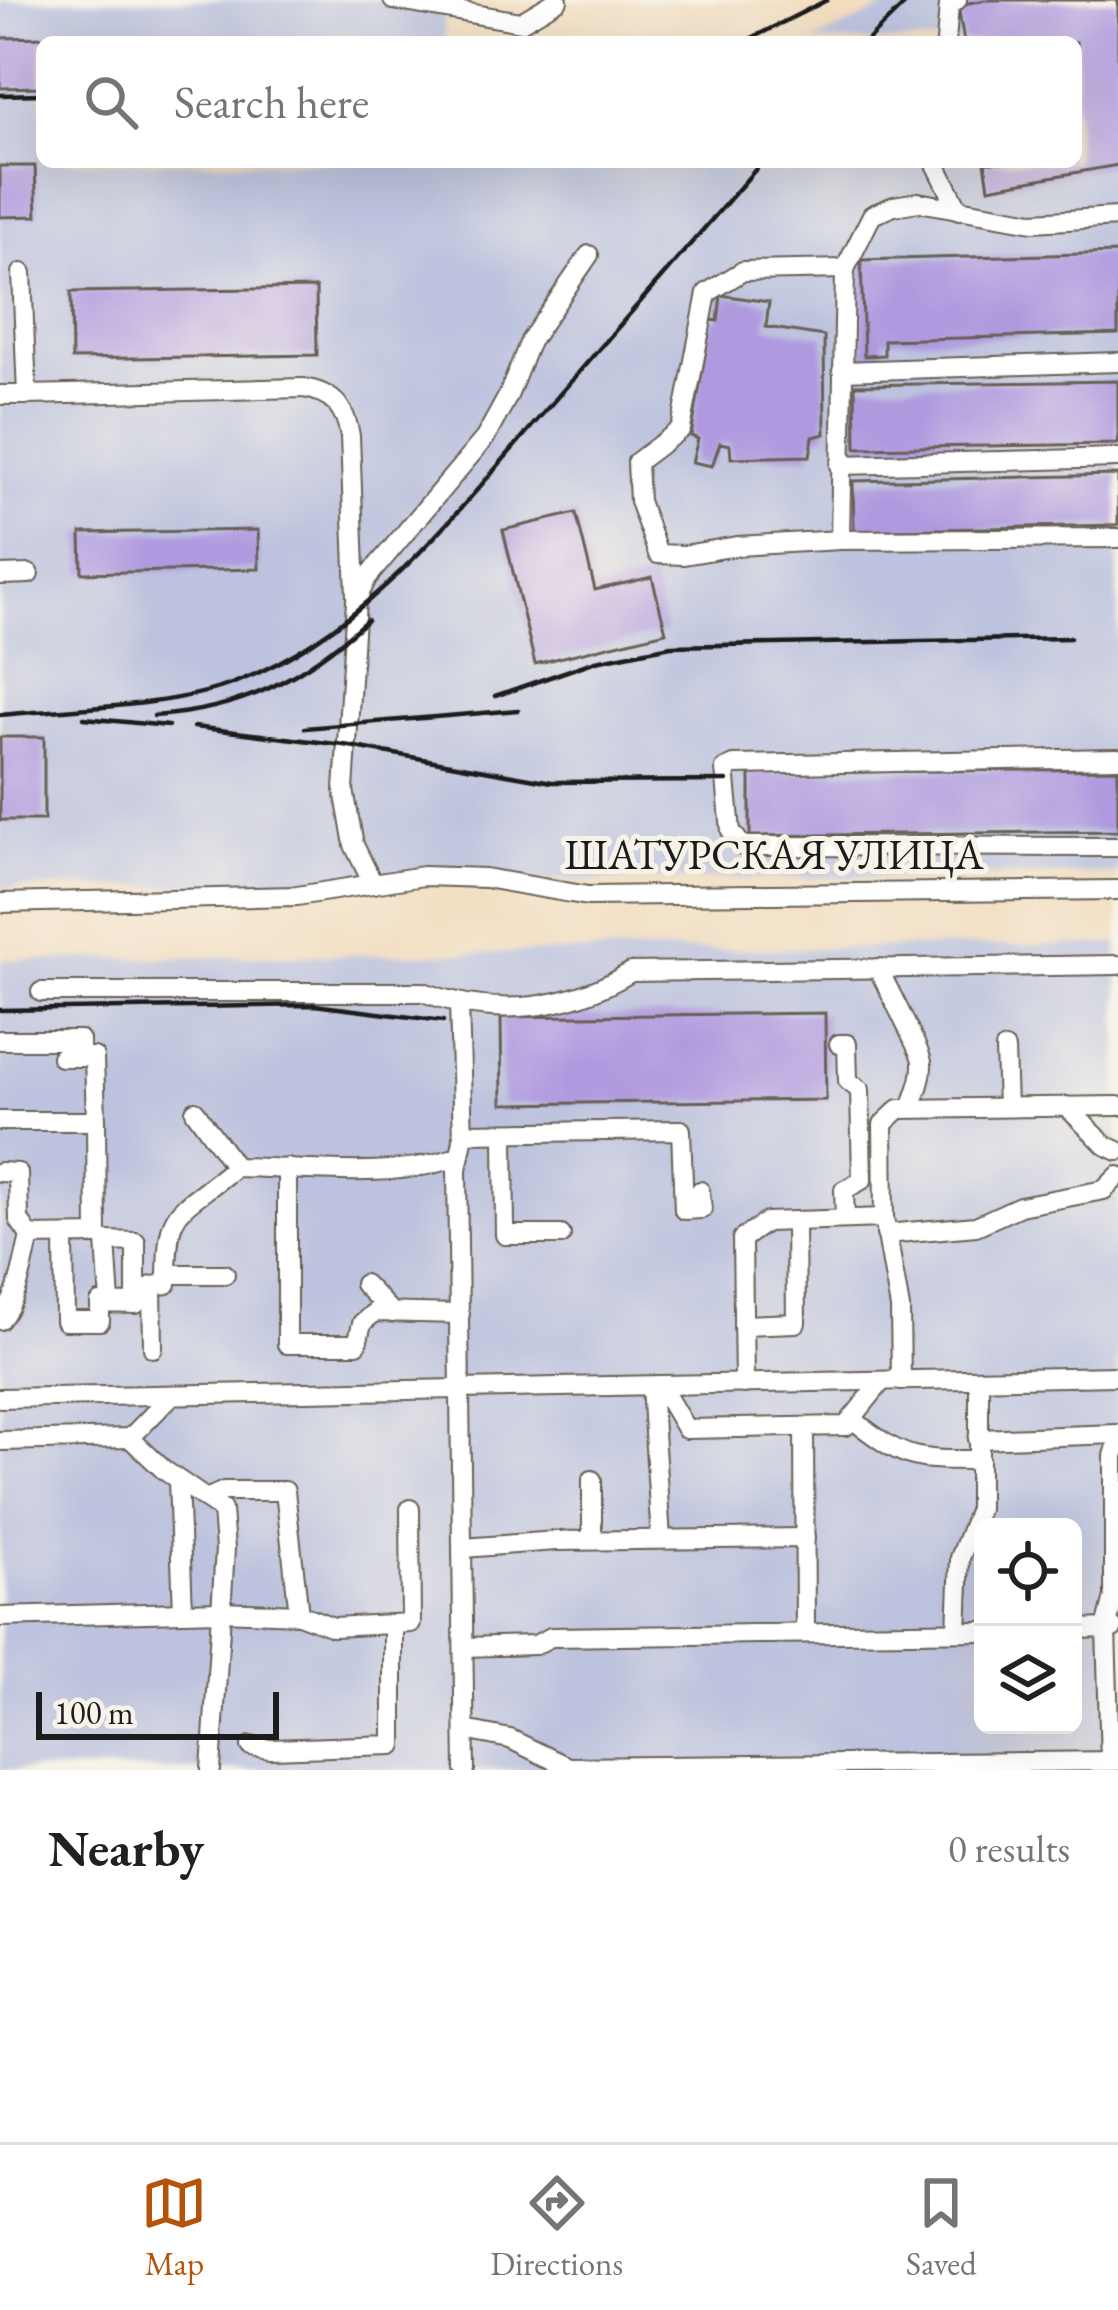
<!DOCTYPE html>
<html lang="en">
<head>
<meta charset="utf-8">
<style>
  :root { --surface:#fff; --page:#f2f2f2; --text:#202124; --muted:#757577; --line:#e0e0e0; --accent:#b45309 }
  body { margin:0; font-family:"EB Garamond",serif; background:var(--page); color:var(--text) }
  .controls { position:absolute; right:36px; bottom:36px; display:grid; overflow:hidden; border-radius:18px; box-shadow:0 12px 48px #0002 }
  .controls button { width:108px; height:108px; display:grid; place-items:center; padding:0; border:0; border-bottom:3px solid var(--line); background:var(--surface); color:var(--text); font:60px sans-serif }
  .scale { position:absolute; left:36px; bottom:30px; width:243px; box-sizing:border-box; padding-left:12px; border:6px solid #1c1c1c; border-top:0; font-size:33px; line-height:42px; white-space:nowrap; color:#1c1c1c; -webkit-text-stroke:9px #f7f3e8; paint-order:stroke }
  .list { margin:0; padding:0; list-style:none }
  h2 { display:flex; justify-content:space-between; align-items:center; height:156px; margin:0; padding:0 48px; font-size:51px }
  h2 small { font-size:39px; font-weight:400; color:var(--muted) }
  .icon { flex:none; width:66px; height:66px; fill:none; stroke:currentColor; stroke-width:2; stroke-linecap:round; stroke-linejoin:round }
  .map { position:relative; flex:none; width:1118px; height:1770px; overflow:hidden }
  .search { position:absolute; background:var(--surface); box-shadow:0 12px 48px #0002; left:36px; right:36px; top:36px; height:132px; display:flex; align-items:center; gap:30px; box-sizing:border-box; padding:0 42px; border-radius:18px; color:var(--muted); font-size:45px }
  .sheet { height:372px; background:var(--surface) }
  nav { display:flex; justify-content:space-around; align-items:center; box-sizing:border-box; height:168px; border-top:3px solid var(--line); background:var(--surface); font-size:33px; color:var(--muted) }
  nav a { display:grid; justify-items:center; gap:6px }
  nav .on { color:var(--accent) }
  .map>svg:first-child { display:block }
</style>
</head>
<body>
<div class="map">
<svg width="1118" height="1770" viewBox="0 0 1118 1770">
  <rect width="100%" height="100%" fill="#f7f3e8"/>
  <filter id="ink" filterUnits="userSpaceOnUse"><feTurbulence type="fractalNoise" baseFrequency=".00833" numOctaves="2"/><feDisplacementMap in="SourceGraphic" scale="24" xChannelSelector="R" yChannelSelector="G"/><feConvolveMatrix kernelMatrix="1 2 1 2 8 2 1 2 1" color-interpolation-filters="sRGB"/></filter>
  <filter id="wash" filterUnits="userSpaceOnUse"><feTurbulence type="fractalNoise" baseFrequency=".004" numOctaves="4" result="noise"/><feDisplacementMap in="SourceGraphic" scale="48" xChannelSelector="R" yChannelSelector="G"/><feGaussianBlur stdDeviation="2.7" result="paint"/><feColorMatrix in="noise" values="0 0 0 0 0 0 0 0 0 0 0 0 0 0 0 0 0 1.4 0 .05"/><feComposite in="paint" operator="in"/></filter>
  <g filter="url(#wash)">
    <rect width="100%" height="100%" fill="#f2ddbf"/>
    <g fill="#bdc3de" fill-rule="evenodd">
      <polygon points="0,0 443,0 445,42 42,42 42,162 1076,162 1076,42 812,42 902,0 1118,0 1118,874 0,888"/>
      <path d="M1118,944V1770H0V960ZM983,1527H1073V1725H983Z"/>
    </g>
    <g id="blocks">
      <g fill="#af9adf">
        <polygon points="985,0 1118,0 1118,165 989,188 985,162 1076,162 1076,42 964,42 958,5"/>
        <polygon points="97,36 97,42 42,42 42,87 0,88 0,38"/>
        <polygon points="0,166 35,166 37,216 0,217"/>
        <polygon points="1118,253 1118,334 884,340 884,355 864,356 861,260"/>
        <polygon points="316,288 317,355 72,359 71,292"/>
        <polygon points="721,295 769,302 766,327 824,336 825,434 813,437 810,456 731,458 730,445 720,443 712,466 692,462 698,439 691,436 711,320 718,321"/>
        <polygon points="1118,381 1118,444 856,448 855,385"/>
        <polygon points="1118,475 1118,525 854,531 853,481"/>
        <polygon points="576,513 595,590 652,577 666,632 535,664 503,530"/>
        <polygon points="258,530 259,569 82,573 81,533"/>
        <rect x="0" y="737" width="44" height="83"/>
        <polygon points="1118,769 1118,831 750,836 750,773"/>
        <polygon points="825,1013 826,1100 502,1104 501,1017"/>
      </g>
    </g>
  </g>
  <g filter="url(#ink)">
    <use href="#blocks" fill-opacity="0" stroke="#676055" stroke-width="3"/>
    <g fill="none" stroke-linecap="round" stroke-linejoin="round">
      <defs>
        <g id="minor">
          <polyline points="393,0 521,22 558,0"/>
          <polyline points="946,42 949,5 957,0"/>
          <polyline points="935,162 959,210"/>
          <polyline points="1118,217 1033,222 918,202 894,206 872,215 845,269 840,540 1118,538"/>
          <path d="M22,273L27,395L304,388C333,393 345,407 350,436L356,596"/>
          <polyline points="842,371 1118,362"/>
          <polyline points="0,395 27,395"/>
          <polyline points="840,465 1118,458"/>
          <polyline points="840,540 737,546 684,555 658,554 639,501 637,462 681,429 707,293 743,271 845,269"/>
          <polyline points="0,575 29,574"/>
          <polyline points="1118,758 734,765 725,769 731,831 742,846 1118,847"/>
          <polyline points="373,884 354,845 344,790 356,601 367,578 485,438 508,396 530,341 589,255"/>
          <polyline points="0,903 297,896 423,876 485,878 588,896 1118,890"/>
          <path d="M878,968C885,983 922,1054 922,1062C923,1078 916,1093 911,1108"/>
          <path d="M41,992H423C493,1018 567,1011 631,972L1118,965"/>
          <polyline points="459,1004 463,1140 457,1169 465,1770"/>
          <polyline points="0,1040 80,1040 80,1057"/>
          <polyline points="839,1044 847,1044 848,1081 860,1090 862,1180 844,1190 845,1219"/>
          <polyline points="1005,1049 1007,1107"/>
          <polyline points="1066,1106 1105,1145 1118,1151"/>
          <path d="M195,1111L235,1167C307,1168 392,1181 460,1156"/>
          <polyline points="0,1121 96,1121 94,1057 61,1057"/>
          <polyline points="463,1133 681,1130 684,1210 702,1209 700,1191"/>
          <polyline points="504,1133 505,1235 561,1235"/>
          <polyline points="287,1168 287,1344 357,1344 362,1323 375,1312 460,1314"/>
          <polyline points="0,1172 18,1173 19,1220 30,1236"/>
          <polyline points="886,1234 976,1226 1020,1206 1104,1190 1118,1176"/>
          <polyline points="64,1236 65,1321 100,1321 100,1303 136,1304 136,1242 106,1241 110,1303"/>
          <polyline points="167,1274 225,1274"/>
          <polyline points="364,1284 392,1313"/>
          <path d="M0,1320C19,1298 23,1264 30,1236L97,1235L96,1121"/>
          <polyline points="743,1325 796,1323 795,1221"/>
          <path d="M153,1348L152,1286L167,1284C167,1201 176,1217 235,1167"/>
          <polyline points="901,1381 900,1308 884,1218 883,1124 899,1109 1118,1106"/>
          <polyline points="744,1384 742,1239 766,1222 884,1218"/>
          <polyline points="660,1385 686,1429 846,1426 882,1381"/>
          <polyline points="651,1386 661,1539"/>
          <polyline points="0,1398 1118,1376"/>
          <path d="M852,1419C905,1460 911,1460 978,1460"/>
          <polyline points="804,1427 805,1633"/>
          <polyline points="130,1438 164,1470 222,1510 225,1549 211,1770"/>
          <polyline points="978,1439 1118,1434"/>
          <polyline points="0,1441 130,1438 172,1395"/>
          <polyline points="178,1480 183,1612"/>
          <polyline points="592,1540 592,1480"/>
          <polyline points="463,1548 556,1541 805,1538"/>
          <polyline points="299,1614 333,1627 411,1623 410,1509"/>
          <polyline points="0,1617 220,1611 299,1614 285,1491 224,1491 206,1499"/>
          <polyline points="1073,1629 1113,1628"/>
          <polyline points="957,1631 960,1558 979,1509 979,1379"/>
          <polyline points="464,1647 535,1645 551,1637 983,1631"/>
          <polyline points="465,1730 510,1739 568,1767 1118,1761"/>
          <polyline points="251,1746 270,1749 393,1745 393,1624"/>
          <polyline points="1110,1761 1106,1629 1114,1597 1114,1456 1118,1443"/>
        </g>
      </defs>
      <use href="#minor" stroke="#676055" stroke-width="22"/>
      <use href="#minor" stroke="#fff" stroke-width="18"/>
      <g stroke="#1c1c1c" stroke-width="4.5">
        <polyline points="744,42 827,0"/>
        <polyline points="866,42 909,0"/>
        <polyline points="0,95 42,94"/>
        <polyline points="495,696 596,661 671,646 1070,638"/>
        <path d="M0,715C74,707 165,709 234,683C367,632 455,514 546,410C618,327 690,245 762,162"/>
        <path d="M154,716C243,710 302,679 367,620"/>
        <polyline points="84,718 168,726"/>
        <polyline points="194,727 344,745 552,782 727,781"/>
        <polyline points="305,728 518,710"/>
        <polyline points="0,1010 314,1005 443,1021"/>
      </g>
    </g>
  </g>
  <g text-anchor="middle" dominant-baseline="central" stroke-width="10" stroke-linejoin="round" paint-order="stroke">
    <g font-size="42" fill="#1c1c1c" stroke="#f7f3e8">
      <text x="774" y="854">ШАТУРСКАЯ УЛИЦА</text>
    </g>
  </g>
</svg>
<div class="controls">
<button><svg class="icon" aria-label="locate" viewBox="0 0 24 24"><circle cx="12" cy="12" r="6"/><path d="M12 2v4M12 18v4M2 12h4M18 12h4"/></svg></button>
<button><svg class="icon" aria-label="layers" viewBox="0 0 24 24"><path d="M12 4l9 5-9 5-9-5zM3 14l9 5 9-5"/></svg></button>
</div>
<div class="scale">100 m</div>
<div class="search"><svg class="icon" aria-label="search" viewBox="0 0 24 24"><circle cx="10" cy="10" r="6"/><path d="M15 15l6 6"/></svg>Search here</div>
</div>
<section class="sheet">
<h2>Nearby<small>0 results</small></h2>
<ul class="list">
</ul>
</section>
<nav>
<a class="on"><svg class="icon" aria-label="map" viewBox="0 0 24 24"><path d="M3 6l6-2 6 2 6-2v14l-6 2-6-2-6 2zM9 4v14M15 6v14"/></svg>Map</a>
<a><svg class="icon" aria-label="directions" viewBox="0 0 24 24"><path d="M12 3l9 9-9 9-9-9zM9 14v-3h6M13 9l2 2-2 2"/></svg>Directions</a>
<a><svg class="icon" aria-label="saved" viewBox="0 0 24 24"><path d="M7 4h10v16l-5-4-5 4z"/></svg>Saved</a>
</nav>
</body>
</html>
